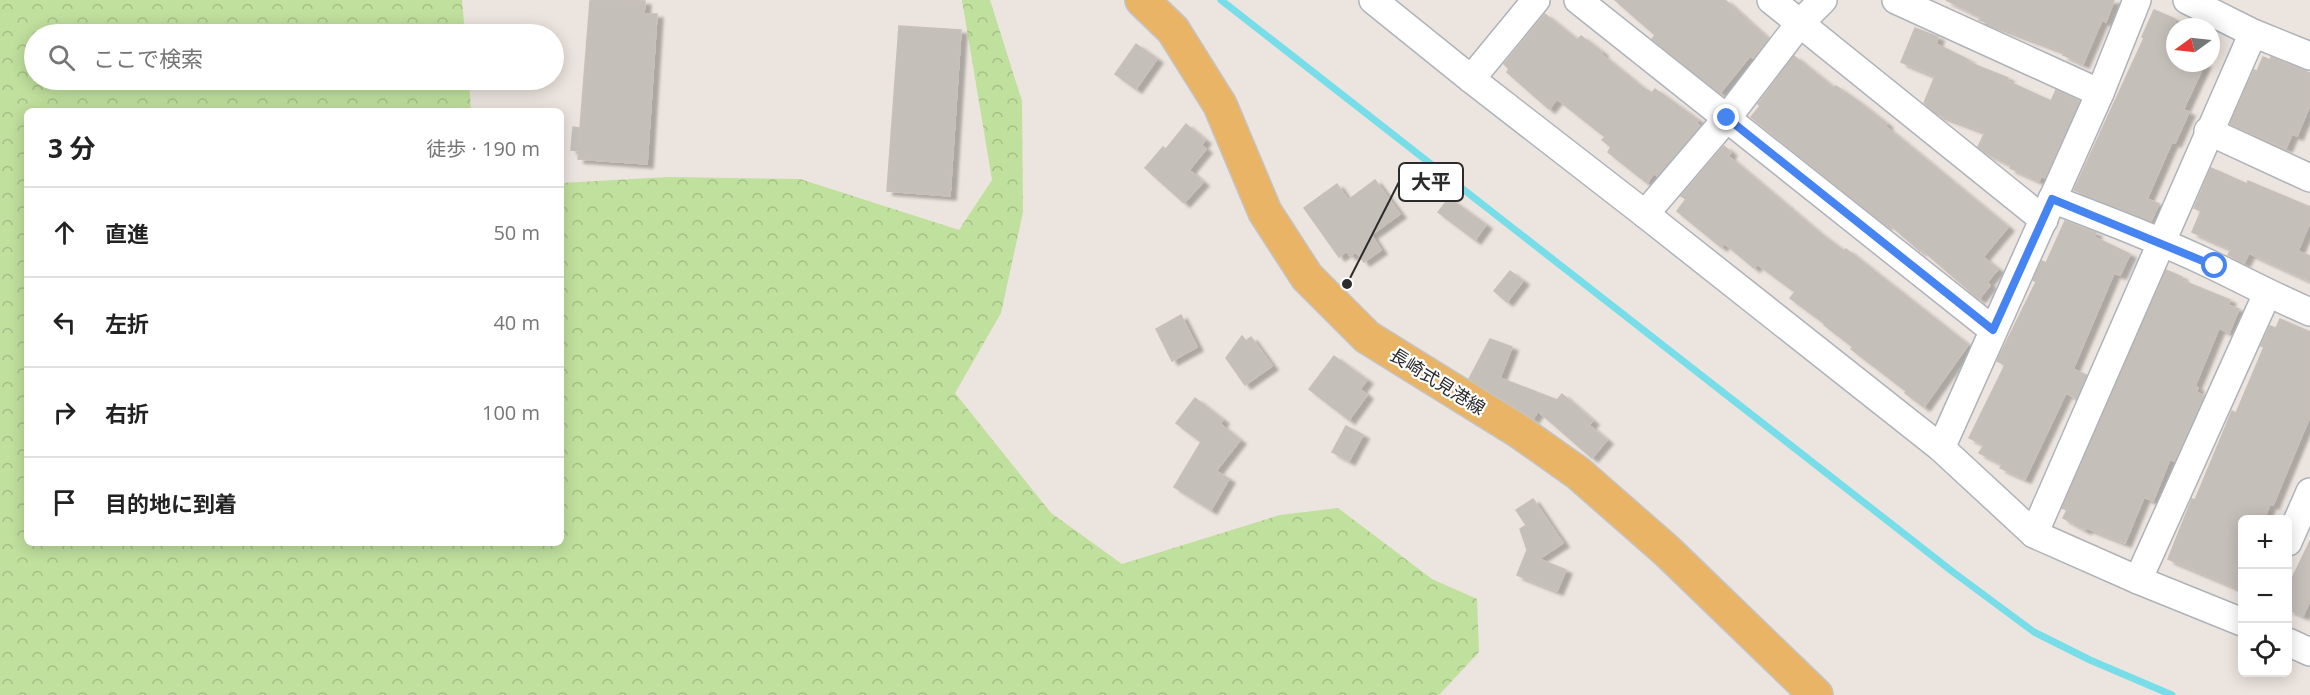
<!DOCTYPE html>
<html lang="ja">
<head>
<meta charset="utf-8">
<style>
  :root { --surface:#fff; --page:#f6f6f6; --text:#222; --muted:#767676; --line:#e0e0e0 }
  body { margin:0; font-family:"Open Sans","Noto Sans JP",sans-serif; background:var(--page); color:var(--text) }
  .controls { position:absolute; right:18px; bottom:18px; display:grid; overflow:hidden; border-radius:9px; box-shadow:0 3px 15px #0003 }
  .controls button { width:54px; height:54px; display:grid; place-items:center; padding:0; border:0; border-bottom:2px solid var(--line); background:var(--surface); color:var(--text); font:30px sans-serif }
  .compass { position:absolute; left:2166px; top:18px; width:54px; height:54px; border-radius:50%; background:var(--surface); box-shadow:0 3px 15px #0003; rotate:255deg }
  .stop { position:absolute; width:18px; height:18px; margin:-14px; border:4px solid #4684f1; border-radius:50%; background:#fff }
  .stop.end { background:#4684f1; border-color:#fff; box-shadow:0 2px 6px #0008 }
  .list { margin:0; padding:0; list-style:none }
  h2 { display:flex; justify-content:space-between; align-items:center; height:78px; margin:0; padding:0 24px; font-size:26px }
  h2 small { font-size:20px; font-weight:400; color:var(--muted) }
  .list li { display:grid; grid-template-columns:39px 1fr auto; gap:18px; align-items:center; box-sizing:border-box; height:90px; padding:0 24px; border-top:2px solid var(--line) }
  .list b { display:block; font-size:22px; white-space:nowrap }
  .list em { font-size:20px; font-style:normal; color:var(--muted) }
  .icon { flex:none; width:33px; height:33px; fill:none; stroke:currentColor; stroke-width:2; stroke-linecap:round; stroke-linejoin:round }
  .map { position:relative; flex:none; width:2310px; height:695px; overflow:hidden }
  .search { position:absolute; background:var(--surface); box-shadow:0 3px 15px #0003; left:24px; top:24px; width:540px; height:66px; display:flex; align-items:center; gap:15px; box-sizing:border-box; padding:0 21px; border-radius:33px; color:var(--muted); font-size:22px }
  .panel { position:absolute; background:var(--surface); box-shadow:0 3px 15px #0003; left:24px; top:108px; width:540px; height:438px; border-radius:9px }
  .map>svg:first-child { display:block }
</style>
</head>
<body>
<div class="map">
<svg width="2310" height="695" viewBox="0 0 2310 695">
  <defs>
    <pattern id="forest-crowns" width="20" height="18" patternUnits="userSpaceOnUse" patternTransform="scale(1.5)"><rect width="20" height="18" fill="#c0e09d"/><path d="M2 6a3 3 0 1 1 6 0M12 15a3 3 0 1 1 6 0" fill="none" stroke="#a5c087"/></pattern>
    <filter id="shadow"><feDropShadow dx="6" dy="4" stdDeviation="1.5" flood-color="#0004"/></filter>
  </defs>
  <rect width="100%" height="100%" fill="#ece4de"/>
  <polygon fill="url(#forest-crowns)" points="0,0 462,0 465,34 34,34 34,80 469,80 471,111 27,111 27,543 561,543 561,183 668,177 800,179 959,230 992,180 962,0 990,0 1022,101 1023,212 1001,313 955,393 1051,513 1122,564 1280,515 1338,508 1432,579 1477,599 1479,652 1439,695 0,695"/>
  <g fill="none" stroke-linecap="round" stroke-linejoin="round">
    <polyline stroke="#77dee9" stroke-width="7" points="1221,0 1953,572 2034,632 2090,660 2172,695"/>
  </g>
  <g fill="#c5bfba" stroke="#c8bfb8" stroke-width="1.5" filter="url(#shadow)">
    <polygon points="603,0 645,1 644,14 657,14 647,164 578,159 579,151 571,150 573,127 580,128 590,1"/>
    <polygon points="1615,0 1725,0 1768,39 1753,58 1750,56 1720,93 1652,39 1655,35"/>
    <polygon points="1946,0 2114,0 2106,22 2102,20 2083,64 2063,55 2065,52 1979,20 1981,17"/>
    <polygon points="2154,10 2175,19 2175,63 2205,63 2183,110 2189,112 2175,143 2172,142 2147,199 2159,204 2151,221 2074,190 2144,38 2142,37"/>
    <polygon points="1545,14 1577,40 1581,36 1602,52 1601,54 1643,88 1652,93 1655,89 1698,120 1696,123 1700,126 1657,176 1654,173 1647,183 1608,152 1611,147 1602,140 1605,137 1557,99 1549,109 1507,72 1509,69 1504,64"/>
    <polygon points="899,26 961,30 950,196 887,191"/>
    <polygon points="1915,28 1938,37 1936,44 1969,60 1968,62 2008,78 2007,81 2051,101 2056,90 2079,101 2045,178 2041,176 2039,181 2010,168 2011,165 1986,153 1978,147 1985,132 1937,114 1924,103 1935,76 1901,62"/>
    <polygon points="1136,44 1157,59 1136,89 1115,74"/>
    <polygon points="1794,56 1834,88 1836,86 1859,102 1887,124 1885,126 2008,227 1983,257 1998,269 1987,282 1990,285 1979,299 1921,249 1920,251 1888,223 1886,225 1751,117 1760,106 1758,104"/>
    <polygon points="2263,57 2270,60 2271,57 2310,73 2310,105 2297,136 2292,134 2286,148 2230,124 2254,70 2257,71"/>
    <polygon points="1186,124 1205,140 1201,145 1206,149 1189,170 1203,182 1184,203 1145,168 1163,147 1166,149"/>
    <polygon points="1724,146 1731,152 1728,156 1817,231 1844,251 1846,249 1968,345 1924,407 1905,393 1906,391 1851,349 1853,347 1824,325 1825,324 1790,298 1795,292 1757,264 1754,268 1724,243 1721,247 1677,211 1686,199 1681,196"/>
    <polygon points="2211,168 2247,184 2248,181 2310,207 2310,222 2298,251 2310,256 2310,281 2249,253 2244,263 2228,255 2231,249 2192,232 2201,211 2194,208"/>
    <polygon points="1375,180 1400,214 1371,235 1381,250 1364,262 1356,252 1350,256 1347,251 1339,257 1304,208 1337,184 1348,200"/>
    <polygon points="1449,198 1486,225 1475,240 1438,212"/>
    <polygon points="2065,221 2096,233 2094,237 2130,254 2120,275 2114,273 2073,369 2086,375 2076,398 2066,393 2025,479 2000,468 2002,464 1979,453 1984,445 1969,438 2005,365 1997,361 2036,282 2033,280 2042,261 2046,263"/>
    <polygon points="2166,270 2182,277 2181,280 2230,300 2228,305 2239,309 2229,333 2219,328 2195,386 2198,388 2196,392 2204,396 2174,461 2170,459 2153,501 2144,497 2125,543 2087,528 2085,530 2063,518 2067,510 2062,508"/>
    <polygon points="1510,271 1523,281 1507,302 1494,291"/>
    <polygon points="1181,315 1197,347 1172,361 1156,329"/>
    <polygon points="2280,319 2310,332 2310,416 2273,505 2270,504 2264,519 2242,519 2242,575 2237,588 2168,559 2192,499 2195,500 2232,411 2236,413 2264,347 2261,346 2270,326 2276,328"/>
    <polygon points="1242,336 1246,341 1251,337 1272,366 1245,385 1226,358"/>
    <polygon points="1490,339 1512,347 1500,378 1557,400 1562,394 1593,421 1589,425 1607,440 1592,458 1538,411 1533,419 1469,379"/>
    <polygon points="1334,356 1367,380 1360,389 1367,395 1349,420 1309,389"/>
    <polygon points="1195,398 1223,420 1220,424 1240,440 1216,471 1229,479 1211,510 1174,487 1201,442 1176,423"/>
    <polygon points="1346,426 1363,435 1349,461 1332,452"/>
    <polygon points="1533,499 1563,543 1539,559 1566,570 1557,591 1517,575 1527,550 1520,529 1526,525 1516,510"/>
    <polygon points="2310,541 2310,600 2303,616 2288,609 2288,587"/>
  </g>
  <g fill="none" stroke-linecap="round" stroke-linejoin="round">
    <defs>
      <g id="minor">
        <polyline points="1373,0 1471,79 1645,214 1941,448 2034,534 2138,580 2242,622"/>
        <polyline points="1578,0 1993,330"/>
        <polyline points="1771,0 2044,220"/>
        <polyline points="1896,0 2100,93"/>
        <polyline points="2187,0 2253,33 2310,56"/>
        <polyline points="1471,79 1536,0"/>
        <polyline points="2208,131 2310,178"/>
        <path d="M2052,199C2107,220 2162,241 2214,266C2247,282 2277,298 2310,312"/>
        <polyline points="1645,214 1727,118 1800,23 1823,0"/>
        <polyline points="1941,448 2100,93 2137,0"/>
        <polyline points="2034,534 2253,33"/>
        <polyline points="2288,542 2310,492"/>
        <polyline points="2138,580 2267,294"/>
        <polyline points="2288,642 2310,652"/>
      </g>
      <polyline id="major" points="1142,0 1173,30 1220,105 1265,212 1307,277 1367,337 1520,432 1578,473 1667,551 1816,695"/>
    </defs>
    <use href="#minor" stroke="#aeb3bb" stroke-width="30"/>
    <use href="#major" stroke="#c4c4c4" stroke-width="36"/>
    <use href="#minor" stroke="#fff" stroke-width="27"/>
    <use href="#major" stroke="#eab466" stroke-width="33"/>
  </g>
  <g fill="none" stroke-linecap="round" stroke-linejoin="round">
    <polyline stroke="#4684f1" stroke-width="8" points="1727,118 1993,330 2052,199 2215,266"/>
  </g>
  <g text-anchor="middle" dominant-baseline="central" stroke-width="4.5" stroke-linejoin="round" paint-order="stroke">
    <g font-size="18" fill="#2b2b2b" stroke="#fff">
      <text transform="translate(1438 381) rotate(32)">長崎式見港線</text>
    </g>
  </g>
  <path fill="none" stroke="#2b2b2b" stroke-width="2" d="M1347 284L1399 182"/>
  <circle fill="#2b2b2b" stroke="#fff" stroke-width="2" cx="1347" cy="284" r="6"/>
  <rect fill="#fff" stroke="#2b2b2b" stroke-width="2" x="1399" y="163" width="64" height="38" rx="6"/>
  <g font-size="20" text-anchor="middle" font-weight="bold" fill="#2b2b2b">
    <text x="1431" y="189">大平</text>
  </g>
</svg>
<div class="controls">
<button>+</button>
<button>−</button>
<button><svg class="icon" aria-label="locate" viewBox="0 0 24 24"><circle cx="12" cy="12" r="6"/><path d="M12 2v4M12 18v4M2 12h4M18 12h4"/></svg></button>
</div>
<svg class="compass" viewBox="-18 -18 36 36"><path d="M0-13l5 13h-10z" fill="#e53935"/><path d="M0 13l5-13h-10z" fill="#767676"/></svg>
<div class="stop" style="left:2215px;top:266px"></div>
<div class="stop end" style="left:1727px;top:118px"></div>
<div class="search"><svg class="icon" aria-label="search" viewBox="0 0 24 24"><circle cx="10" cy="10" r="6"/><path d="M15 15l6 6"/></svg>ここで検索</div>
<section class="panel">
<h2>3 分<small>徒歩 · 190 m</small></h2>
<ul class="list">
<li><svg class="icon" aria-label="ahead" viewBox="0 0 24 24"><path d="M12 20V5M6 11l6-6 6 6"/></svg><div><b>直進</b></div><em>50 m</em></li>
<li><svg class="icon" aria-label="left" viewBox="0 0 24 24"><path d="M17 20v-9H6M10 6l-5 5 5 5"/></svg><div><b>左折</b></div><em>40 m</em></li>
<li><svg class="icon" aria-label="right" viewBox="0 0 24 24"><path d="M7 20v-9h11M14 6l5 5-5 5"/></svg><div><b>右折</b></div><em>100 m</em></li>
<li><svg class="icon" aria-label="arrive" viewBox="0 0 24 24"><path d="M6 21V4h12l-3 4 3 4H6"/></svg><div><b>目的地に到着</b></div></li>
</ul>
</section>
</div>
</body>
</html>
